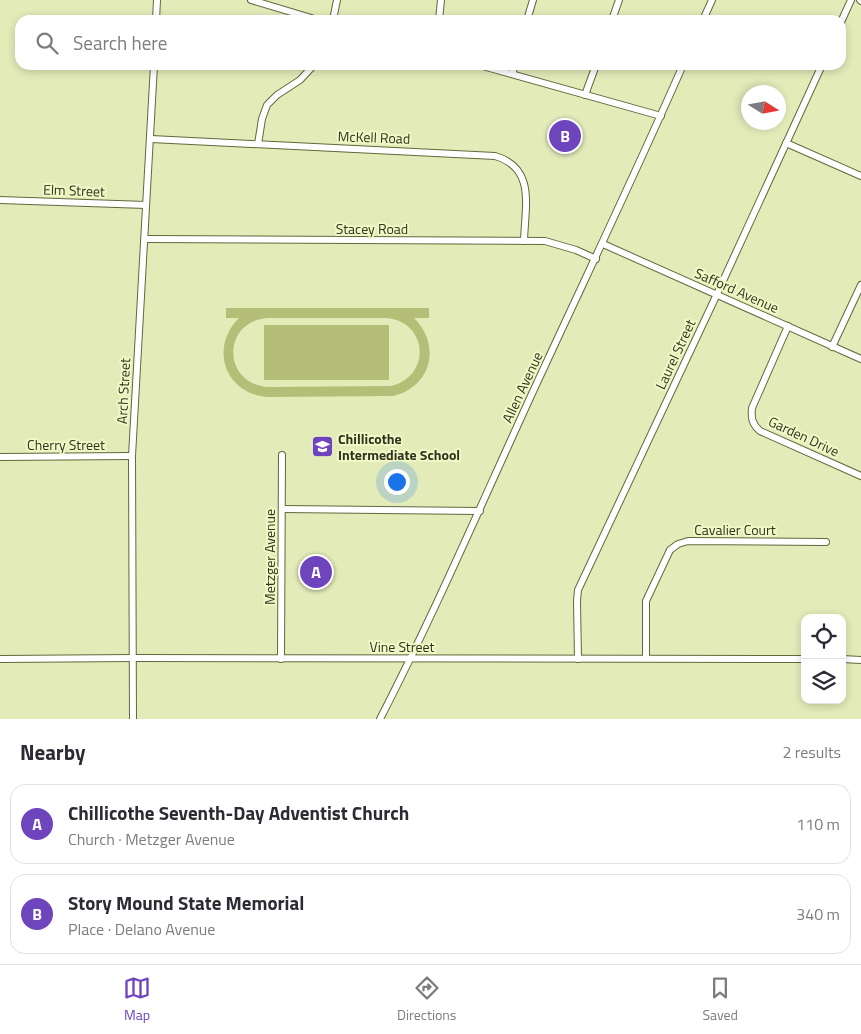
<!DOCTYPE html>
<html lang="en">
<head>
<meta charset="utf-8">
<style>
  :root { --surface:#fff; --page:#f7f7f7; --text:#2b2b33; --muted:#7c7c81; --line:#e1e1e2; --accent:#6f45bd }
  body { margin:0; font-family:"Titillium Web",sans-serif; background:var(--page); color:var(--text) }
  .controls { position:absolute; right:15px; bottom:15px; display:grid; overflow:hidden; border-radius:10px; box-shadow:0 2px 8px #0003 }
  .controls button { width:45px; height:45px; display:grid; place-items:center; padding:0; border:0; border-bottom:1px solid var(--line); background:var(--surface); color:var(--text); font:25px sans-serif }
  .compass { position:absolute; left:741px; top:85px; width:45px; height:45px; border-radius:50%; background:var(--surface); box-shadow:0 2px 8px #0003; rotate:101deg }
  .you { position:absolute; left:396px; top:481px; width:18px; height:18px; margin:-12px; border:4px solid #fff; border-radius:50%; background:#1a73e8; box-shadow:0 0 0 8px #1a73e833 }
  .badge { display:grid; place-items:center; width:32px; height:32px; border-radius:50%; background:var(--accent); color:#fff; font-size:16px; font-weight:700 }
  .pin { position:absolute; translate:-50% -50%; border:2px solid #fff; box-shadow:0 1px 5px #0006 }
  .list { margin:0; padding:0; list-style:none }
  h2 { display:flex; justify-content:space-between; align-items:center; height:65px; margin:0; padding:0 20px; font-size:21px }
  h2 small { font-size:16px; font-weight:400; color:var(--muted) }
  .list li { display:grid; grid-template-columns:32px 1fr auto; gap:15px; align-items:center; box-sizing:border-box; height:80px; margin:0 10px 10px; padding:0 10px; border:1px solid var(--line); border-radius:15px }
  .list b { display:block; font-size:19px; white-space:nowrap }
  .list p { margin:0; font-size:16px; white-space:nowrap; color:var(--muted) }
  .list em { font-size:16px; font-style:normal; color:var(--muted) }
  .icon { flex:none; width:28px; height:28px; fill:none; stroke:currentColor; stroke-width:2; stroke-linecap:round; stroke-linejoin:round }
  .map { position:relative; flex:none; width:861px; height:719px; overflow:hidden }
  .search { position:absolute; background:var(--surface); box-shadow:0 2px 8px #0003; left:15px; right:15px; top:15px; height:55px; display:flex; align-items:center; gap:12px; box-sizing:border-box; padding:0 18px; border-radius:15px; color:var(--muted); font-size:19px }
  .sheet { height:245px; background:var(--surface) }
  nav { display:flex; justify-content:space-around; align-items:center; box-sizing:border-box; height:70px; border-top:1px solid var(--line); background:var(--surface); font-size:14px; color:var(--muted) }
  nav a { display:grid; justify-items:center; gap:2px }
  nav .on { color:var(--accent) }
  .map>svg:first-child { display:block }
</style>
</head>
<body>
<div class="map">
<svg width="861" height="719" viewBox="0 0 861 719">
  <rect width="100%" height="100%" fill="#e3ebb9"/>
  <g fill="#b4be76" fill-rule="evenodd">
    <path d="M226,308H429V318H414C442,346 431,387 393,396L267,397C225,393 209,348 239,318H226ZM267,318H386C428,321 432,376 391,386L267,387C222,383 222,322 267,318Z"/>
    <rect x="264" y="325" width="125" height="55"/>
  </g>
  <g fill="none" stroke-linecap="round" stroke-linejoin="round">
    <defs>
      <g id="street">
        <polyline points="251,0 318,20"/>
        <polyline points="860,0 861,1"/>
        <polyline points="156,20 157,0"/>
        <polyline points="333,20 337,0"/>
        <polyline points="439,20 441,0"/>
        <polyline points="527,20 533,0"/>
        <polyline points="612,20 619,0"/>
        <polyline points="703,20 712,0"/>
        <polyline points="841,22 851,0"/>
        <polyline points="479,65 661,116"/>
        <polyline points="512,74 515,65"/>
        <polyline points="585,95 596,65"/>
        <path d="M151,139L495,156C536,168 525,206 524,241"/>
        <polyline points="786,143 861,176"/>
        <polyline points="258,144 262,119 267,105 277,95 300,80 314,65"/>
        <polyline points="0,200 146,205"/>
        <polyline points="145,239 545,241 576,250 596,259"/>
        <polyline points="603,244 861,359"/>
        <path d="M788,326L752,408C751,418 752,424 760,431L861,476"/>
        <polyline points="832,347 861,285"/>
        <polyline points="0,457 132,456"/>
        <polyline points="282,509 480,511"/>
        <polyline points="646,658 646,601 670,550 678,544 688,541 826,542"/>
        <polyline points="0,659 133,658 805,659"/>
        <polyline points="281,659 282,455"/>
        <polyline points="578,659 577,601 578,590 717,294 822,65"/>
        <polyline points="842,659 861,660"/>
        <polyline points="133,719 132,456 154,65"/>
        <path d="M380,719C434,614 481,505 530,398C581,287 634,177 683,65"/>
      </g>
    </defs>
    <use href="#street" stroke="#62683b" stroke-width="8"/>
    <use href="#street" stroke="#fff" stroke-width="6"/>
  </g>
  <defs>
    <symbol id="school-square" viewBox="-11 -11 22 22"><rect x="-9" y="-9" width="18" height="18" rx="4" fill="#6f45bd" stroke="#f0f8c6"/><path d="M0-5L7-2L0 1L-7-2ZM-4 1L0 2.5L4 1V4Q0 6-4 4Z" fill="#fff"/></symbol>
  </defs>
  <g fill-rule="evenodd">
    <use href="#school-square" x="310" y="434" width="25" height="25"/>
  </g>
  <g text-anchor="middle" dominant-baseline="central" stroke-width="4" stroke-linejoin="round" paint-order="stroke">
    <g font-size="14" fill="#30331f" stroke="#f0f8c6">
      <text transform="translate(374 137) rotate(2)">McKell Road</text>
      <text transform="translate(74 190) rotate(2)">Elm Street</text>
      <text x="372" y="228">Stacey Road</text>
      <text transform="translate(737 290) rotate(24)">Safford Avenue</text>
      <text transform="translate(675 354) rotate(-65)">Laurel Street</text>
      <text transform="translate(522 387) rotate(-65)">Allen Avenue</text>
      <text transform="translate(123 391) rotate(-87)">Arch Street</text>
      <text transform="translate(804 436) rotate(25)">Garden Drive</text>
      <text x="66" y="444">Cherry Street</text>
      <text x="735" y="529">Cavalier Court</text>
      <text transform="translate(269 557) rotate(-90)">Metzger Avenue</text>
      <text x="402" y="646">Vine Street</text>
    </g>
    <g font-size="14" font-weight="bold" fill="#30331f" stroke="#f0f8c6" text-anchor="start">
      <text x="338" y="438">Chillicothe<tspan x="338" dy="16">Intermediate School</tspan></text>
    </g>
  </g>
</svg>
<div class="controls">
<button><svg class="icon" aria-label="locate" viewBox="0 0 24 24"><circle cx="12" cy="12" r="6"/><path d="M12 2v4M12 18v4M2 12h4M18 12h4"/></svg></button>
<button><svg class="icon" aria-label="layers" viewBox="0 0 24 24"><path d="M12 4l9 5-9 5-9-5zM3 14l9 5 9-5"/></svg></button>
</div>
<svg class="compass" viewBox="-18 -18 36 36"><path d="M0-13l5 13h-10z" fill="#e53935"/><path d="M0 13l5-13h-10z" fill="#7c7c81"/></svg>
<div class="you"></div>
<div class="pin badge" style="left:316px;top:572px">A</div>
<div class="pin badge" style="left:565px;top:136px">B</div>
<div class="search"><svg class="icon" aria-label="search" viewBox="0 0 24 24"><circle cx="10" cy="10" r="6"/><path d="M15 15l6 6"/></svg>Search here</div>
</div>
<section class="sheet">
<h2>Nearby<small>2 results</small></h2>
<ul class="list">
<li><span class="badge">A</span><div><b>Chillicothe Seventh-Day Adventist Church</b><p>Church · Metzger Avenue</p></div><em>110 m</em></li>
<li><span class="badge">B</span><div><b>Story Mound State Memorial</b><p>Place · Delano Avenue</p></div><em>340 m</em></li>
</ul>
</section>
<nav>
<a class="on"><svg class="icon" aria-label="map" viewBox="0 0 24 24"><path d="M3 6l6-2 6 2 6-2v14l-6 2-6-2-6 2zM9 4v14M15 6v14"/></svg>Map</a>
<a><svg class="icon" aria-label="directions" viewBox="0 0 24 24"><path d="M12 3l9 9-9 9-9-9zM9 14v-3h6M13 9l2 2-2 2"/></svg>Directions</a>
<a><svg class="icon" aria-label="saved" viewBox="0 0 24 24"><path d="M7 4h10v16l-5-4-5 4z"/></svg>Saved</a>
</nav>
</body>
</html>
